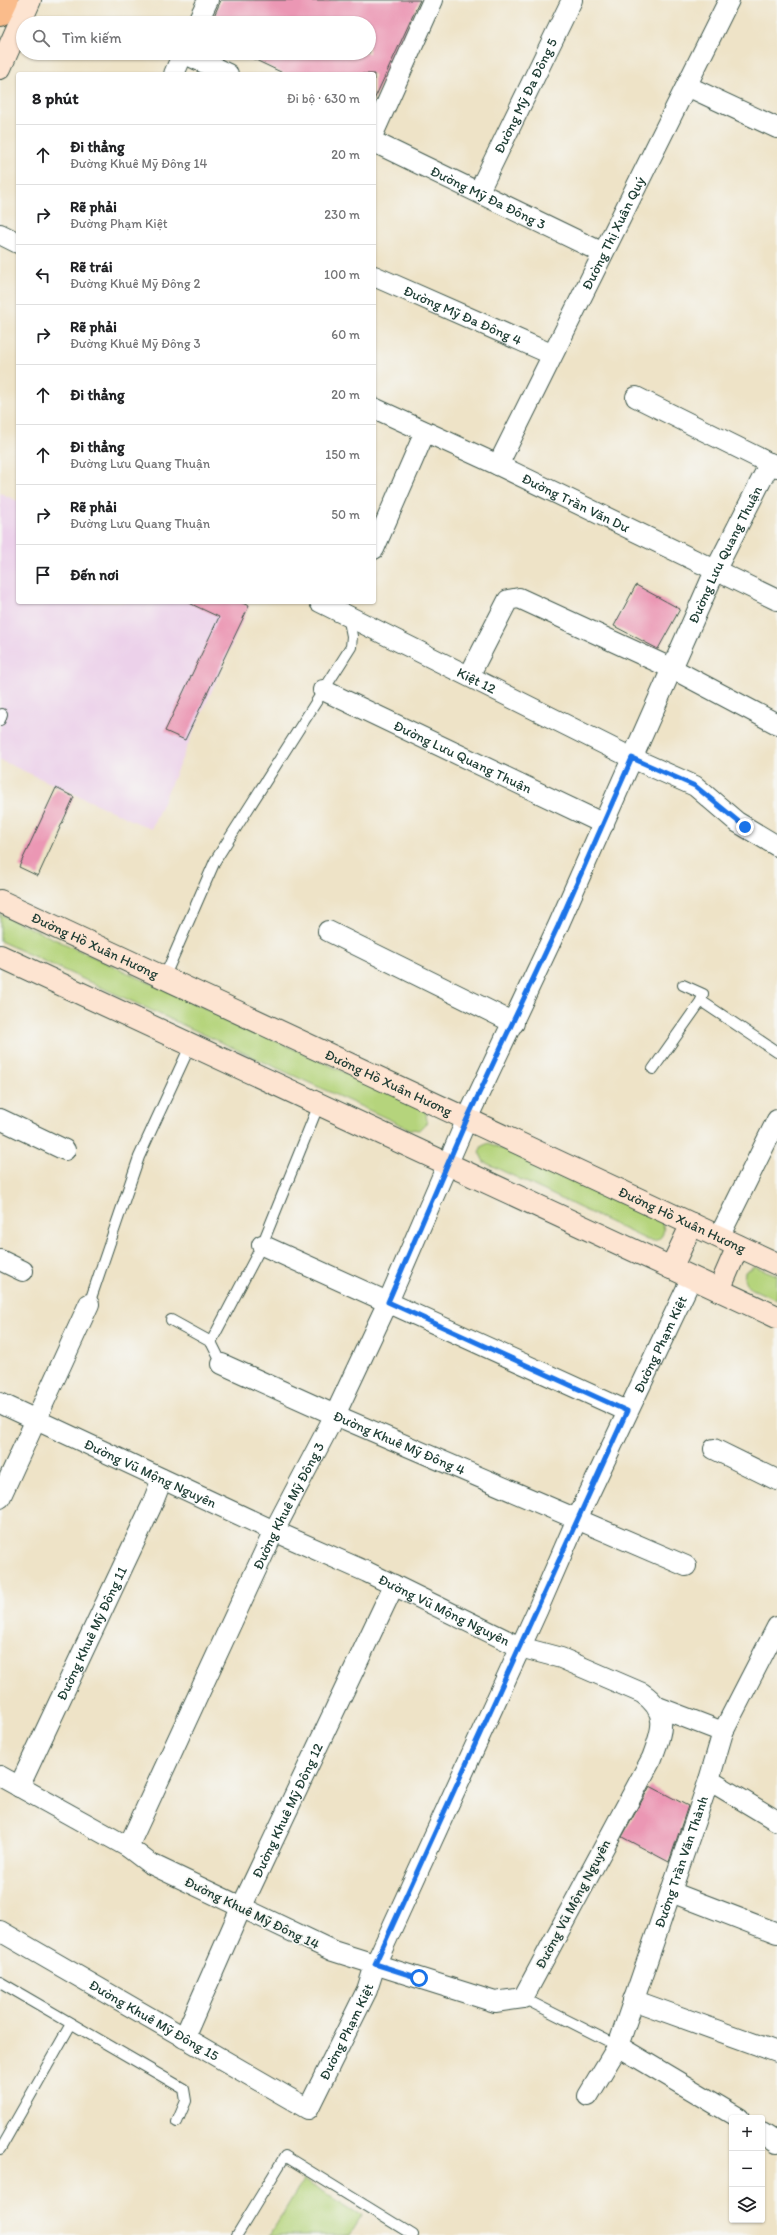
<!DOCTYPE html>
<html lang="vi">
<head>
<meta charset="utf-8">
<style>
  :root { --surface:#fff; --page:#f2f2f2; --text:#202124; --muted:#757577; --line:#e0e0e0 }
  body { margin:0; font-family:Itim,sans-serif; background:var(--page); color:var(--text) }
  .controls { position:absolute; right:12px; bottom:12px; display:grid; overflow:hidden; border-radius:4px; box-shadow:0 1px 3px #0004 }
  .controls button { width:36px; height:36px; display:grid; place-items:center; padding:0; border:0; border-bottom:1px solid var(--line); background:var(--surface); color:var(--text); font:20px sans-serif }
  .stop { position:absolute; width:12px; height:12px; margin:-9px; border:3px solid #1a73e8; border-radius:50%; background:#fff }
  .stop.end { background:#1a73e8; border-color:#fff; box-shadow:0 1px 4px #0008 }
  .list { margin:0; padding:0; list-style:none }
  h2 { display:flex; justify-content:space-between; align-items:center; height:52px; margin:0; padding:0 16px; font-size:17px }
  h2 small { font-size:13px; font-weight:400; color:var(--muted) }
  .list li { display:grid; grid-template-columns:26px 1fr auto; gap:12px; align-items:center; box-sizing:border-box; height:60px; padding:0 16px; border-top:1px solid var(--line) }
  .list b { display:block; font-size:15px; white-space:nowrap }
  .list p { margin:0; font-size:13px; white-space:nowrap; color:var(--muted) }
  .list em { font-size:13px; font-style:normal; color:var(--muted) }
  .icon { flex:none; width:22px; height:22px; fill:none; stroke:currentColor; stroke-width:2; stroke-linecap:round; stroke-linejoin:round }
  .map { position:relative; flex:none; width:777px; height:2235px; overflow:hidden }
  .search { position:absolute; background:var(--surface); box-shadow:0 1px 3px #0004; left:16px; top:16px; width:360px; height:44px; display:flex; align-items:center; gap:10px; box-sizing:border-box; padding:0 14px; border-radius:22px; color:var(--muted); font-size:15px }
  .panel { position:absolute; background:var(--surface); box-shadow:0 1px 3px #0004; left:16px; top:72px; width:360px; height:532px; border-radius:4px }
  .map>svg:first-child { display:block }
</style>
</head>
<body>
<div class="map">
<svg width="777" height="2235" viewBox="0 0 777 2235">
  <rect width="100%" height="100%" fill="#f6f6f2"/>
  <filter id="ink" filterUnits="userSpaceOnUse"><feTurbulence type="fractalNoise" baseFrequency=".025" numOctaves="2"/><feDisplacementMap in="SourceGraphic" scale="8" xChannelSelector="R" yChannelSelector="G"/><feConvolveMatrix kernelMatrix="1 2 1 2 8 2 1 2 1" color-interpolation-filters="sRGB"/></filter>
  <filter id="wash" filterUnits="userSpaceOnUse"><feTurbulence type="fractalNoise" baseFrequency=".012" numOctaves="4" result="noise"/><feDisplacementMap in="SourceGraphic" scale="16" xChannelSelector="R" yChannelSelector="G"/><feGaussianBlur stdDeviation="0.9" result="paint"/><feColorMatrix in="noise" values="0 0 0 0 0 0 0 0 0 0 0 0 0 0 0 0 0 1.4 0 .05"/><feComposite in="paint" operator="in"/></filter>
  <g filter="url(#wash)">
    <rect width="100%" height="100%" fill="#eee3c7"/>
    <polygon fill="#ecd1ea" points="0,493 18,501 18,602 240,602 249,606 151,829 0,760"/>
    <g fill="#b5d47c" stroke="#6a8858">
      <polygon points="0,914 418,1106 426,1112 427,1122 419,1130 410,1129 0,941"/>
      <path d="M489,1143L661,1221C666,1229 664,1237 655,1241L647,1240L484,1162L479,1152L482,1146Z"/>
      <polygon points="754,1266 777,1275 777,1300 748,1287 744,1279 745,1272"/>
      <polygon points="303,2180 362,2216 350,2235 270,2235"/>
    </g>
    <g id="blocks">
      <g fill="#eb97b4">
        <polygon points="221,0 420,0 374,100 374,74 285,74 241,53 369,53 369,23 211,23"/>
        <polygon points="636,585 680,609 658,649 614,626"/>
        <polygon points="187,602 240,602 249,606 185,740 165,731 219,617"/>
        <polygon points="56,788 74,797 38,876 19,867"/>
        <polygon points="650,1786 688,1806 669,1862 622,1837"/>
      </g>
    </g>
  </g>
  <g filter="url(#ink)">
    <use href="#blocks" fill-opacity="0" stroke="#3e564a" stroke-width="1"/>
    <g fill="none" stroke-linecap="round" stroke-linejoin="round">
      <defs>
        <g id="lane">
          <polyline points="0,720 2,714"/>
          <polyline points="164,978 215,861 351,647 352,636 348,616"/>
          <polyline points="683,985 703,994 701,1001"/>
          <polyline points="653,1069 701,1001 777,1052"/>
          <polyline points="89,1304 139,1157 191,1044"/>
          <polyline points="171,1320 211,1342"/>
          <polyline points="222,1364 211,1342 262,1245 319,1104"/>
          <polyline points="0,1982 184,2089 186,2101 177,2122"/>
          <polyline points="523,1998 618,2046"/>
          <polyline points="0,2149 71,2024"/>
          <polyline points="237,2235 285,2156 413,2235"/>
        </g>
        <g id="street">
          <polyline points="197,23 208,0"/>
          <polyline points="174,74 183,53 228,74"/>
          <polyline points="687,86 777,128"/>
          <polyline points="374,132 433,0"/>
          <path id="s1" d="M374,142L603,253"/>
          <path id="s2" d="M479,191L572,0"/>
          <polyline points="0,234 18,243"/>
          <path id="s3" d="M374,276L551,354"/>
          <polyline points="636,397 777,467"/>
          <path id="s4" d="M374,408L498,465L777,600"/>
          <path id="s5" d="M498,465L729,0"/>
          <polyline points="374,549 425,432"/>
          <path id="s6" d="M320,602L632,758L695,786L737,822L777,846"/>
          <polyline points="469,676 508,600 519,598 673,669 777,724"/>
          <path id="s7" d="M323,690L604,824"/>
          <polyline points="328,931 514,1023"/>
          <polyline points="0,1119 65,1150"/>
          <polyline points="719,1237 777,1120"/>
          <polyline points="262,1245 627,1411"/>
          <polyline points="0,1260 23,1271"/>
          <path id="s8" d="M222,1364L335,1415L686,1566"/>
          <path id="s9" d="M0,1403L274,1531L367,1572L520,1647L561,1658L642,1693C670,1712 662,1731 652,1758L523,1998L495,2002L333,1951L149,1863L128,1847L0,1776"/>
          <polyline points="714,1449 777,1480"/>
          <polyline points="0,1498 89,1304"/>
          <polyline points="658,1707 723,1732"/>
          <polyline points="709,1780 777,1821"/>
          <path id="s10" d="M19,1787L151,1507L162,1479"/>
          <path id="s11" d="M128,1847L274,1531L335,1415L388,1302L467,1119L558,926L715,571L770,463"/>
          <polyline points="671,1892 777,1933"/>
          <path id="s12" d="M0,1931L308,2109L367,1990L375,1965L537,1611L577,1519L692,1277"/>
          <polyline points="633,2000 777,2052"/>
          <path id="s13" d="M184,2038L241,1908L394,1585"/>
          <polyline points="618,2046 739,2118"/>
          <path id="s14" d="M588,2096L618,2046L709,1780L723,1732L777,1627"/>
          <polyline points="762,2133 777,2143"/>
        </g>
        <g id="secondary">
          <polyline points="0,68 30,0"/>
          <path id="s15" d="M0,901L777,1264"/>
          <polyline points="0,956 777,1317"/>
          <polyline points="671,1268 692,1224"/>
          <polyline points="719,1290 738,1246"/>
        </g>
        <polyline id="highway" points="0,15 7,0"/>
      </defs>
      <use href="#lane" stroke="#3e564a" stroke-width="12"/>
      <use href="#street" stroke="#3e564a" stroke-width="22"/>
      <use href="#secondary" stroke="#3e564a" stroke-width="24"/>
      <use href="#highway" stroke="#3e564a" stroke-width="24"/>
      <use href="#lane" stroke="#fff" stroke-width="10"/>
      <use href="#street" stroke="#fff" stroke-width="20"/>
      <use href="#secondary" stroke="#fde4d1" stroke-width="22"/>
      <use href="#highway" stroke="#fabc8b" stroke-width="22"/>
    </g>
  </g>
  <g fill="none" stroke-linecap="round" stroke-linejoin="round" filter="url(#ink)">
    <polyline stroke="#1a73e8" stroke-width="5" points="419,1978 375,1964 627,1411 388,1302 467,1119 558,926 632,758 695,786 745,827"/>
  </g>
  <g text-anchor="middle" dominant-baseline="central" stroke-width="3.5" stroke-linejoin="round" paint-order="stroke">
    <g font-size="14" fill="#1f3d34" stroke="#f6f6f2">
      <text stroke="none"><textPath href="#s2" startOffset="106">Đường Mỹ Đa Đông 5</textPath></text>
      <text stroke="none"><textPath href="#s1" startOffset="127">Đường Mỹ Đa Đông 3</textPath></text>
      <text stroke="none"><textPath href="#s5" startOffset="259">Đường Thị Xuân Quý</textPath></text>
      <text stroke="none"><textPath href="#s3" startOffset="97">Đường Mỹ Đa Đông 4</textPath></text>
      <text stroke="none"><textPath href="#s4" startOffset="223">Đường Trần Văn Dư</textPath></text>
      <text stroke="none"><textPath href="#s11" startOffset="1424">Đường Lưu Quang Thuận</textPath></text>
      <text stroke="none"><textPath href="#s6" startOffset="175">Kiệt 12</textPath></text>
      <text stroke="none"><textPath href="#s7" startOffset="155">Đường Lưu Quang Thuận</textPath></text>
      <text stroke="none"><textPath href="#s15" startOffset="105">Đường Hồ Xuân Hương</textPath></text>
      <text stroke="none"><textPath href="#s15" startOffset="429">Đường Hồ Xuân Hương</textPath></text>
      <text stroke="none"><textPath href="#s15" startOffset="753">Đường Hồ Xuân Hương</textPath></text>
      <text stroke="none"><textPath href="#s12" startOffset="1198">Đường Phạm Kiệt</textPath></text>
      <text stroke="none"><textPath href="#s8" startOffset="194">Đường Khuê Mỹ Đông 4</textPath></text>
      <text stroke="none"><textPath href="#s9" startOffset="166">Đường Vũ Mộng Nguyên</textPath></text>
      <text stroke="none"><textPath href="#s11" startOffset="377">Đường Khuê Mỹ Đông 3</textPath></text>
      <text stroke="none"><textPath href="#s9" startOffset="490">Đường Vũ Mộng Nguyên</textPath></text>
      <text stroke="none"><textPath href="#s10" startOffset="170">Đường Khuê Mỹ Đông 11</textPath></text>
      <text stroke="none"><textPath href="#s13" startOffset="250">Đường Khuê Mỹ Đông 12</textPath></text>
      <text stroke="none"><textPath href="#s14" startOffset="253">Đường Trần Văn Thành</textPath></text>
      <text transform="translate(573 1904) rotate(-62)">Đường Vũ Mộng Nguyên</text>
      <text transform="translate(252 1913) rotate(26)">Đường Khuê Mỹ Đông 14</text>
      <text stroke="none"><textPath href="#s12" startOffset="178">Đường Khuê Mỹ Đông 15</textPath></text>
      <text stroke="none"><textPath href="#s12" startOffset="442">Đường Phạm Kiệt</textPath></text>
    </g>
  </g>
</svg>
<div class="controls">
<button>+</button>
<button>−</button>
<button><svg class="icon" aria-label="layers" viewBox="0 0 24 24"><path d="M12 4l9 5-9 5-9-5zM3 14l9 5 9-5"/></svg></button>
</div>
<div class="stop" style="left:419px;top:1978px"></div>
<div class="stop end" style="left:745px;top:827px"></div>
<div class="search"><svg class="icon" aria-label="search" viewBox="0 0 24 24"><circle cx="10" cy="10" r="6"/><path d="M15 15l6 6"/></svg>Tìm kiếm</div>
<section class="panel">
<h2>8 phút<small>Đi bộ · 630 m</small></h2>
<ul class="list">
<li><svg class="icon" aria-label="ahead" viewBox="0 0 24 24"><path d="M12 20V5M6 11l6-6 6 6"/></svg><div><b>Đi thẳng</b><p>Đường Khuê Mỹ Đông 14</p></div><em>20 m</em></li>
<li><svg class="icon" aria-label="right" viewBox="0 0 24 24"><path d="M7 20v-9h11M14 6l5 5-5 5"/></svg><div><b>Rẽ phải</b><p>Đường Phạm Kiệt</p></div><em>230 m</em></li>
<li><svg class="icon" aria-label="left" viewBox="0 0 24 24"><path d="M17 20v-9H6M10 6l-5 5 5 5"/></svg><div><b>Rẽ trái</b><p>Đường Khuê Mỹ Đông 2</p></div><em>100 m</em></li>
<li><svg class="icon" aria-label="right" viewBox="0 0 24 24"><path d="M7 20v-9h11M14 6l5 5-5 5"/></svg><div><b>Rẽ phải</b><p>Đường Khuê Mỹ Đông 3</p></div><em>60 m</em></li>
<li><svg class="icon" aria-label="ahead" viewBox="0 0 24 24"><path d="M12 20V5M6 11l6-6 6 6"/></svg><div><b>Đi thẳng</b></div><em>20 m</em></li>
<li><svg class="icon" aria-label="ahead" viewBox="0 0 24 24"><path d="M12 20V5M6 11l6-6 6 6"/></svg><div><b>Đi thẳng</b><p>Đường Lưu Quang Thuận</p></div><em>150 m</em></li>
<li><svg class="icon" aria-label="right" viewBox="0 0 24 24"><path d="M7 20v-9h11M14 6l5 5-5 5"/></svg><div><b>Rẽ phải</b><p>Đường Lưu Quang Thuận</p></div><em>50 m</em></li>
<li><svg class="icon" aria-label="arrive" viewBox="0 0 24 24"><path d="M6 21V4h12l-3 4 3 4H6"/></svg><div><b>Đến nơi</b></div></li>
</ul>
</section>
</div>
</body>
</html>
